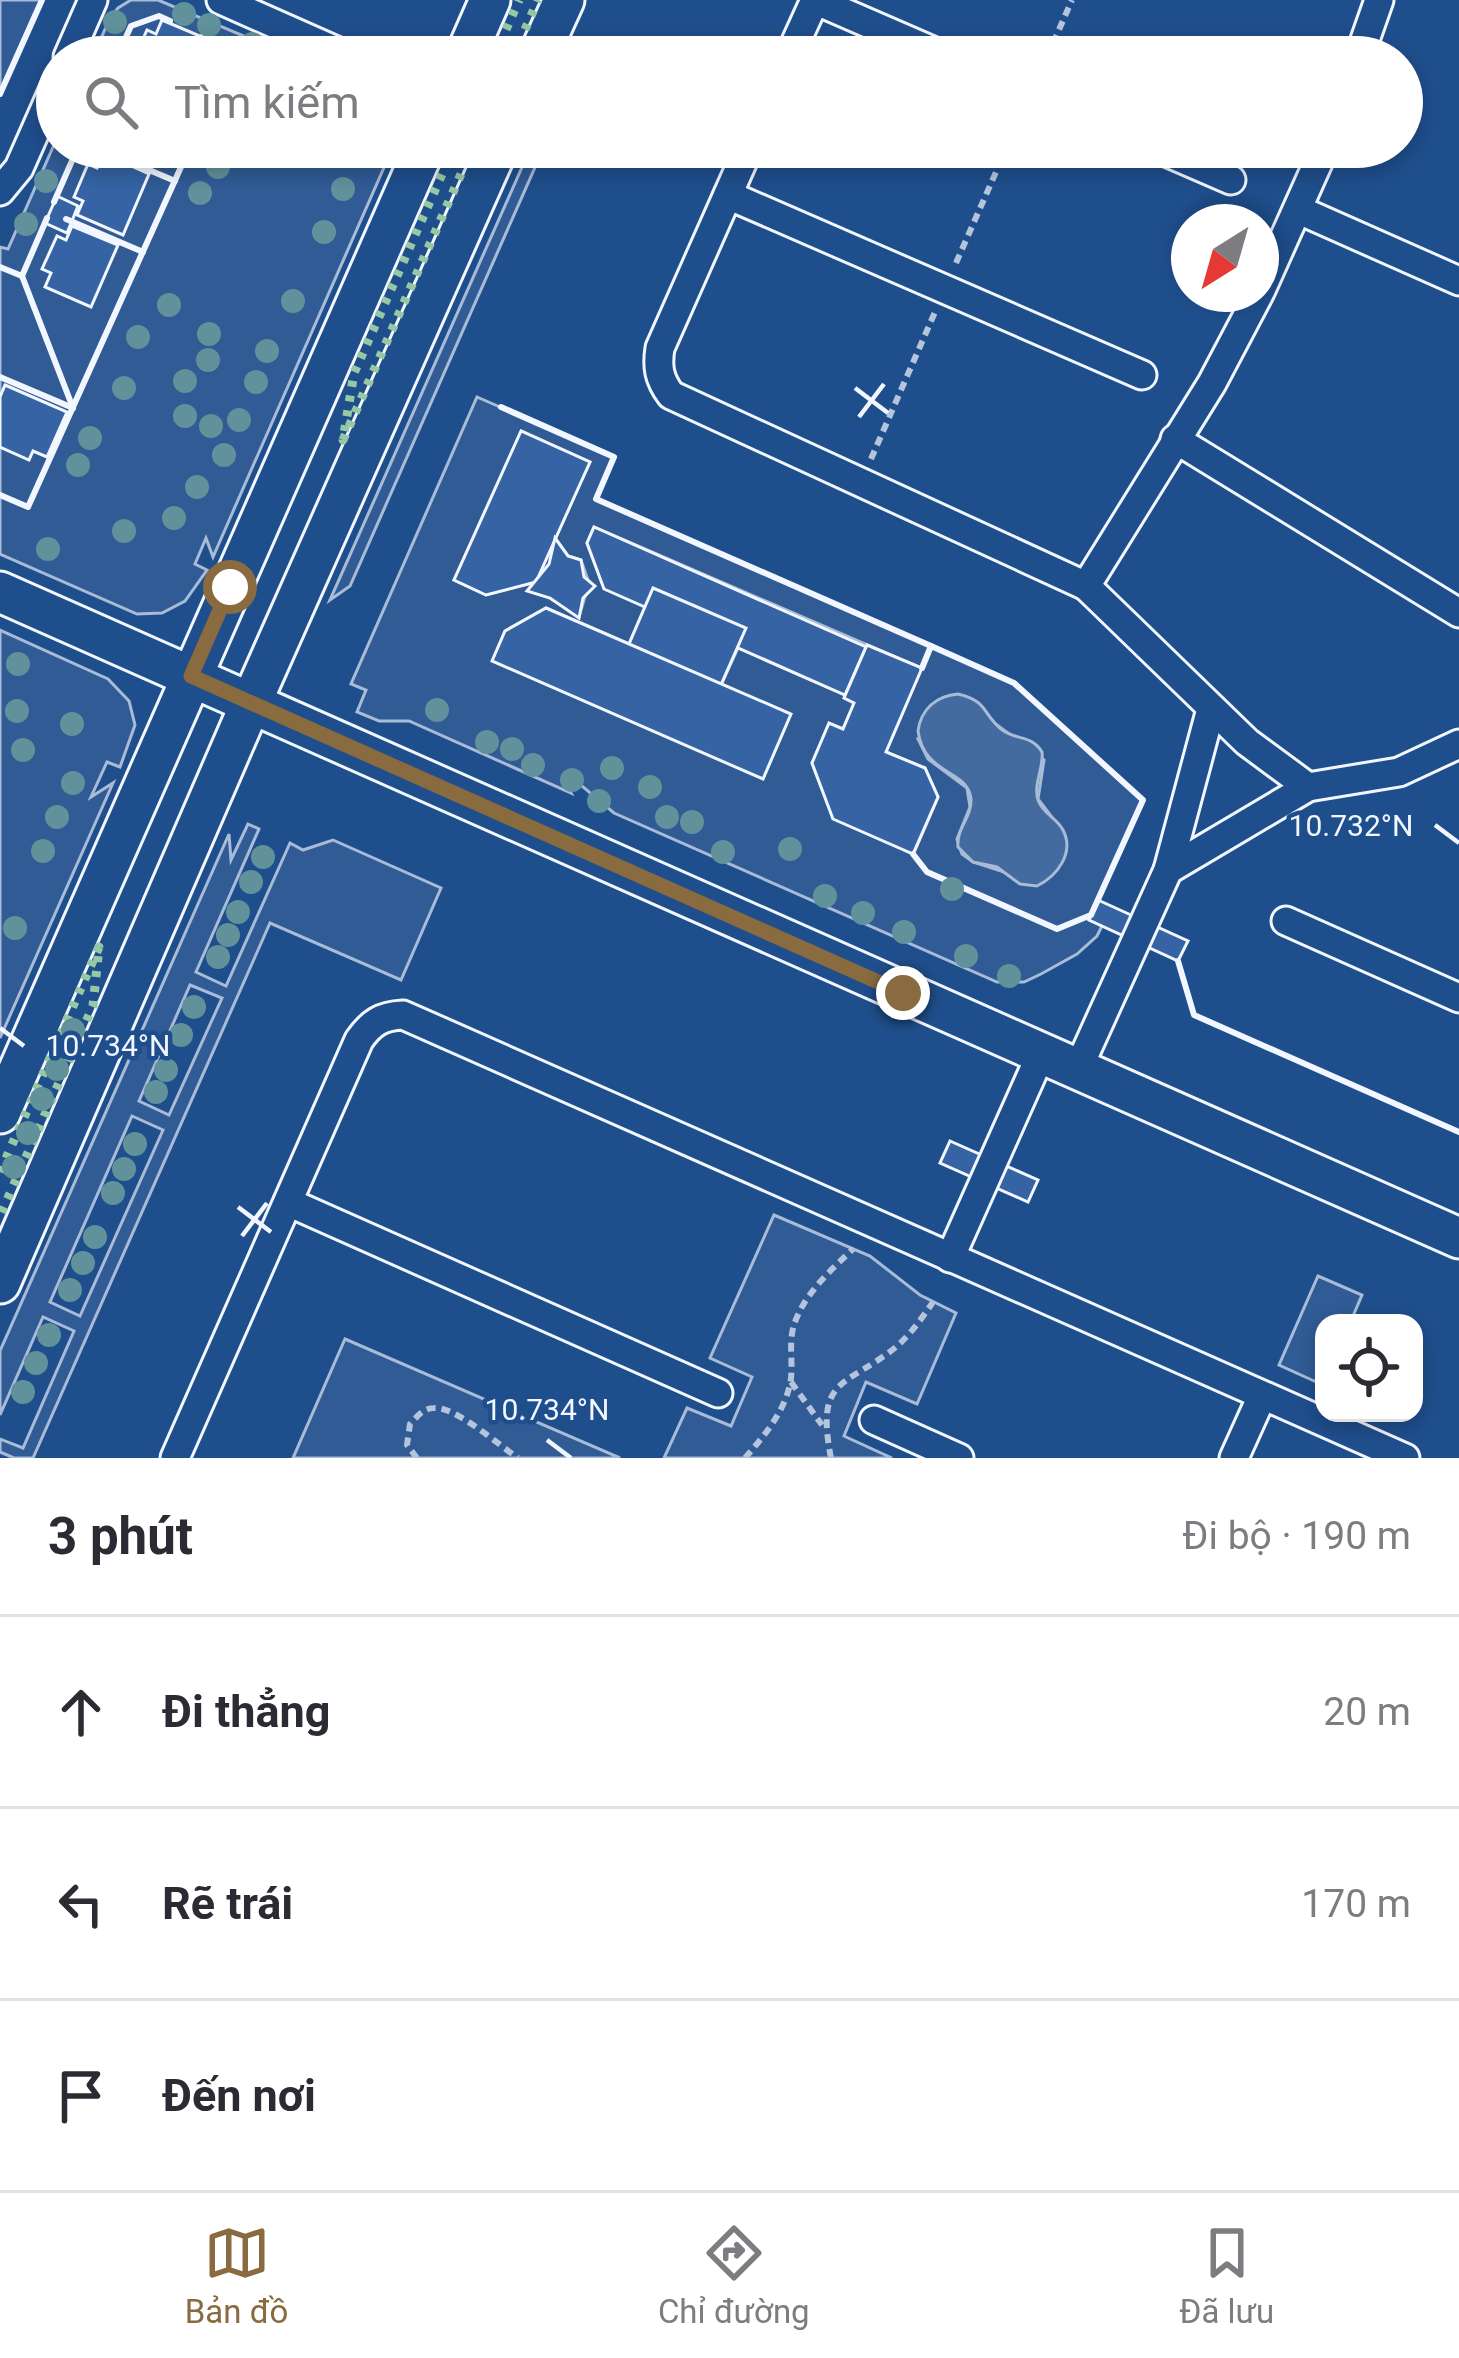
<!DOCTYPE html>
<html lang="vi">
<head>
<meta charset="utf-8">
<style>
  :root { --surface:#fff; --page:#f2f2f3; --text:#2b2b33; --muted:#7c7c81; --line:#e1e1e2; --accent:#8a6a3f }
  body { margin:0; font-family:Roboto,sans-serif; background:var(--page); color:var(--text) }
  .controls { position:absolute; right:36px; bottom:36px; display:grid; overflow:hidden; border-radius:24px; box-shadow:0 6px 18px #0003 }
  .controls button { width:108px; height:108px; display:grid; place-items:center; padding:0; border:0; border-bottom:3px solid var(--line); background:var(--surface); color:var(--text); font:60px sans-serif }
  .compass { position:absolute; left:1171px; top:204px; width:108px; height:108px; border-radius:50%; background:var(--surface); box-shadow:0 6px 18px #0003; rotate:217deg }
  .stop { position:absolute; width:36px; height:36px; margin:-27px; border:9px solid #8a6a3f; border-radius:50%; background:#fff }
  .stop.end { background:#8a6a3f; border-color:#fff; box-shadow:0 3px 12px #0008 }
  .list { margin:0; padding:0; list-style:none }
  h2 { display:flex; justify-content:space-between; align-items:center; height:156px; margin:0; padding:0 48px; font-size:51px }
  h2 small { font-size:39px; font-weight:400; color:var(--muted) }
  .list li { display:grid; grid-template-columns:78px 1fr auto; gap:36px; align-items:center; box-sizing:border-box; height:192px; padding:0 48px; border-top:3px solid var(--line) }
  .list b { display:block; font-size:45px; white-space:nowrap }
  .list em { font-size:39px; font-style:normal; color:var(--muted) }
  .icon { flex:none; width:66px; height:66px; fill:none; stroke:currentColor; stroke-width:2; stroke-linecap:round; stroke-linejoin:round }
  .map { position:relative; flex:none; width:1459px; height:1458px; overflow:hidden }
  .search { position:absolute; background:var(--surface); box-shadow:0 6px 18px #0003; left:36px; right:36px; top:36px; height:132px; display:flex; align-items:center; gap:30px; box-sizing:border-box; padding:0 42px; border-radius:66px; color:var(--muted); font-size:45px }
  .sheet { height:732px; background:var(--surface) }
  nav { display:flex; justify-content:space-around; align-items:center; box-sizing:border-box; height:168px; border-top:3px solid var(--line); background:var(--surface); font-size:33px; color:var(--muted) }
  nav a { display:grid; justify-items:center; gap:6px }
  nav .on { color:var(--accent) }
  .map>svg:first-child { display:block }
</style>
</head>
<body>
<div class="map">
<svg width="1459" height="1458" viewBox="0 0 1459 1458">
  <rect width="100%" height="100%" fill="#1f4e8c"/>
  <g fill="#305b95" stroke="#a8bbd7" stroke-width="3" fill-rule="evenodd">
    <polygon points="0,0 42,0 0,95"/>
    <polygon points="131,0 158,0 294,57 93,57 109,20 118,8"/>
    <polygon points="57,138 57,147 393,147 213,557 206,538 195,564 207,570 185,601 162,613 137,614 0,554 0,247 8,249"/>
    <polygon points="531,147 544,147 350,586 330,600"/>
    <path d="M477,397L614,457L596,499L1014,683L1143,800L1089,919L1102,926L1097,936L1077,954L1041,974L1024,982H997L614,813L569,775L563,779L571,793L409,721H379L357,712L366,690L351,684ZM522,431L590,462L555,538L568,556L581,560L589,583L579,617L550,598L536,582L486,595L454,580ZM594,527L921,668L886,752L925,768L938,797L914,853L833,818L812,763L829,724L843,729L854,703L845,698V695L738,648L721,685L790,715L763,778L493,661L505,631L546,608L629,644L645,607L604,588L587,543ZM997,725L1044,760L1038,799L1055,821L1004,872L973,862L962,854L957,839L970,807L967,788L928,759L918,739Z"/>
    <polygon points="0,630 108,679 129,701 135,725 120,767 107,762 91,797 113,783 0,1038"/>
    <path d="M248,824L259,829L196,972L226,986L290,843L303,850L333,840L441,888L401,980L270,923L33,1458H14L0,1452V1439L23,1448L74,1331L43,1317L0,1415V1351L229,834L231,860ZM190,985L222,998L169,1115L139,1101ZM132,1116L163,1130L80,1316L50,1302Z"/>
    <polygon points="774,1215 870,1256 920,1295 956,1313 917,1404 866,1382 844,1436 892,1458 664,1458 687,1408 731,1426 752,1377 710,1358"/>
    <polygon points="1318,1276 1362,1295 1350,1323 1324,1323 1323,1385 1279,1365"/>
    <polygon points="345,1339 620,1458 293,1458"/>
  </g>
  <path fill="#446ba0" stroke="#a8bbd7" stroke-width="3" d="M958,694C988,701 982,713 1001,729C1016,741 1031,734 1042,752C1044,768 1033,784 1038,800C1043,814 1057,818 1063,830C1075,853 1057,876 1037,886L1020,884L997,867L973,862L958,847C956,829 972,817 971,799C968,769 924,776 918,731C921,709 936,696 958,694Z"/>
  <g fill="#3563a3" stroke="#f2f6ff" stroke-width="3">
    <polygon points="162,20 207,39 200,57 135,57 147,30 156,34"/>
    <polygon points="107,147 161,147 152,167"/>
    <polygon points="104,154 149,174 123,235 77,215 83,201 74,197 88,164 97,168"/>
    <polygon points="57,196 78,206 67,233 45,223"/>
    <polygon points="72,226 118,245 91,307 45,287 51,273 42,269 57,236 66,240"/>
    <polygon points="5,385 67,412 47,457 33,451 29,460 0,447 0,397"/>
    <polygon points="521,431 590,462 536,582 486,595 454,580"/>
    <polygon points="594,527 866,647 845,695 604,589 587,543"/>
    <polygon points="555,538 568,556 581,560 584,577 595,586 583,598 579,618 550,598 527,591 549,564"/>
    <polygon points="653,588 746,628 712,705 620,665"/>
    <polygon points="546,608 791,714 763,779 492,661 505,631"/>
    <polygon points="867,645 922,668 886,752 925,768 938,797 913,854 833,819 812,763 829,723 843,729 854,703 844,698"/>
    <polygon points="1098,900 1188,941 1178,961 1089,920"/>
    <polygon points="950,1141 1038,1180 1028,1202 940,1163"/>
  </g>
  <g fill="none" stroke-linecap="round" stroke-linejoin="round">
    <defs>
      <g id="street">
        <polyline points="221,0 350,57"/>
        <polyline points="68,57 93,0"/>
        <polyline points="789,57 815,0 946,57"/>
        <polyline points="1359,57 1379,0"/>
        <path d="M749,147L660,348C657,367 659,379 671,395L1086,586"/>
        <polyline points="1155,147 1231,180"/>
        <polyline points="0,191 19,168 57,82"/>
        <polyline points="728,195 1142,375"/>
        <polyline points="1299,210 1459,281"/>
        <polyline points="1261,290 1325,147"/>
        <polyline points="1259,294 1212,383 1086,586 1247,742 1308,787"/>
        <polyline points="1175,439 1459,613"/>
        <polyline points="1168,870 1211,709"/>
        <polyline points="1286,921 1459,998"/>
        <polyline points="1077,1071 1168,870 1308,787 1399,772 1459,744"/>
        <polyline points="288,1202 718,1393"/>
        <polyline points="950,1258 1041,1054"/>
        <polyline points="874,1420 959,1458"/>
        <path d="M175,1458L359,1040C371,1023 381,1016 403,1015L1405,1458"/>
        <polyline points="1234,1458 1262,1396"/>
      </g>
      <g id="secondary">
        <polyline points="465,57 490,0"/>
        <polyline points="538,57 564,0"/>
        <polyline points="0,592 1459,1238"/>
        <polyline points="0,1113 425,147"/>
        <polyline points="0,1283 251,703 498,147"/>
      </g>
    </defs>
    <use href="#street" stroke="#f2f6ff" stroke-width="33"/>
    <use href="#secondary" stroke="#f2f6ff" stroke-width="45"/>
    <g stroke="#b3c4dc" stroke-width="6" stroke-dasharray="9 6" stroke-linecap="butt">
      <polyline points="1047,57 1072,0"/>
      <polyline points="956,263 1007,147"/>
      <polyline points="871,459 935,312"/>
      <polyline points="791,1382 822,1425"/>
      <path d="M417,1458L407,1445L410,1424C417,1417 423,1408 434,1408C455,1406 500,1446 518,1458"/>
      <path d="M745,1458C765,1435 787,1409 791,1378C793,1359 788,1340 795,1322C806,1292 831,1270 853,1249"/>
      <path d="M831,1458C815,1376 845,1388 896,1347C911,1334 922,1318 933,1302"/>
    </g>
    <use href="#street" stroke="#1f4e8c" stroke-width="27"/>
    <use href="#secondary" stroke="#1f4e8c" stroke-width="39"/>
    <g stroke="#97c8a6" stroke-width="9" stroke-dasharray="6 9" stroke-linecap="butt">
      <polyline points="494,57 519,0"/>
      <polyline points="513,57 538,0"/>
      <polyline points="454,147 354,373 343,440 473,147"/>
      <polyline points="0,1172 99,947 93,1006 0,1216"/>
    </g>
    <g stroke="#f2f6ff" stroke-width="6">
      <polyline points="203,36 234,49 230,57"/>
      <polyline points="117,57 131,26 159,16 170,21"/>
      <polyline points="0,94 42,0"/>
      <polyline points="95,147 175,181"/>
      <polyline points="54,202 78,147"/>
      <polyline points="66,219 143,252"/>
      <polyline points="0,267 22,276 47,218"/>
      <polyline points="22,276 73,408"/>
      <polyline points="0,377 73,408"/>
      <polyline points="501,407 614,457 596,499 931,646"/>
      <polyline points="0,495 28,507 190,147"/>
      <polyline points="913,854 927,872 1057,929 1091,915 1143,800 1014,683 931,646 922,668"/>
      <polyline points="1178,961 1194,1015 1459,1132"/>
    </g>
  </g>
  <g fill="#61919a">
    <circle cx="184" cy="14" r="12"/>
    <circle cx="115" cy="22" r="12"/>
    <circle cx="209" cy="25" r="12"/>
    <circle cx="252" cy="44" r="12"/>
    <circle cx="218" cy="167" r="12"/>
    <circle cx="46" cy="181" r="12"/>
    <circle cx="343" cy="189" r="12"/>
    <circle cx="200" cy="193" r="12"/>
    <circle cx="26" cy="224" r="12"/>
    <circle cx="324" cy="232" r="12"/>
    <circle cx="293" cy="301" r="12"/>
    <circle cx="169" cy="305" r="12"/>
    <circle cx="209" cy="334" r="12"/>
    <circle cx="138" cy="337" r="12"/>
    <circle cx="267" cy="351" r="12"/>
    <circle cx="208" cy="360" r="12"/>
    <circle cx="185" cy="381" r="12"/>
    <circle cx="256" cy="382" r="12"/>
    <circle cx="124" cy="388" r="12"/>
    <circle cx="185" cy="416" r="12"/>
    <circle cx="239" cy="420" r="12"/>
    <circle cx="211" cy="426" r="12"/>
    <circle cx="90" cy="438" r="12"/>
    <circle cx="224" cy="455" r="12"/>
    <circle cx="78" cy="465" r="12"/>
    <circle cx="197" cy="487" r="12"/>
    <circle cx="174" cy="518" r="12"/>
    <circle cx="124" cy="531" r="12"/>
    <circle cx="48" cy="549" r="12"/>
    <circle cx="18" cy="664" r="12"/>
    <circle cx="437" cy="710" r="12"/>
    <circle cx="17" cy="711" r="12"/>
    <circle cx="72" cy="724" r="12"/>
    <circle cx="487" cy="742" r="12"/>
    <circle cx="512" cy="749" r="12"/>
    <circle cx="23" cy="750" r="12"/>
    <circle cx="533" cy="765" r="12"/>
    <circle cx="612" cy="768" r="12"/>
    <circle cx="572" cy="780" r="12"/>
    <circle cx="73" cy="783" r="12"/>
    <circle cx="650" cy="787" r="12"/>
    <circle cx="599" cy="801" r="12"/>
    <circle cx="57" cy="817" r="12"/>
    <circle cx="667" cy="817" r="12"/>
    <circle cx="692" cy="822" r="12"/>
    <circle cx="790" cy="849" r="12"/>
    <circle cx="43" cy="851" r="12"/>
    <circle cx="723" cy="852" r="12"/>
    <circle cx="263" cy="857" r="12"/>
    <circle cx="251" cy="882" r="12"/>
    <circle cx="952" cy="889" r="12"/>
    <circle cx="825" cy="896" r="12"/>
    <circle cx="238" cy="912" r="12"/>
    <circle cx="863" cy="913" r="12"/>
    <circle cx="15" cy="928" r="12"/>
    <circle cx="904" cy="932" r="12"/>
    <circle cx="228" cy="935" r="12"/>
    <circle cx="966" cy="956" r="12"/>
    <circle cx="218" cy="957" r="12"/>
    <circle cx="1009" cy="976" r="12"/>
    <circle cx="194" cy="1007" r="12"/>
    <circle cx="73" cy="1030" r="12"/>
    <circle cx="181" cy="1035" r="12"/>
    <circle cx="57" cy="1069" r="12"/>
    <circle cx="166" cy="1070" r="12"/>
    <circle cx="156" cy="1092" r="12"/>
    <circle cx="42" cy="1099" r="12"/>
    <circle cx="28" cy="1133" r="12"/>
    <circle cx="135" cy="1144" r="12"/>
    <circle cx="14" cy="1167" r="12"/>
    <circle cx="124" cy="1169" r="12"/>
    <circle cx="113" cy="1193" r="12"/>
    <circle cx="95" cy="1237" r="12"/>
    <circle cx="83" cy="1263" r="12"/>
    <circle cx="70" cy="1290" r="12"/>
    <circle cx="49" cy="1335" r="12"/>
    <circle cx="36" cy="1363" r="12"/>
    <circle cx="23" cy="1392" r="12"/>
  </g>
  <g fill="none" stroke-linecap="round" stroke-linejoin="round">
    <polyline stroke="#8a6a3f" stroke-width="15" points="230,587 191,676 903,993"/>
  </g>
  <path fill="none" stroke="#f2f6ff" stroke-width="4.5" d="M855,388L888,413M859,417L884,384M1435,825L1459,843M0,1028L24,1046M238,1207L271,1232M242,1236L267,1203M547,1440L571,1458"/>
  <g font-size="30" text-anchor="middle" fill="#f2f6ff" stroke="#1f4e8c" stroke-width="9" stroke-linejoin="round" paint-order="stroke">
    <text x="1351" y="836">10.732°N</text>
    <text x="108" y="1056">10.734°N</text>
    <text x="547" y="1420">10.734°N</text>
  </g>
</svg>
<div class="controls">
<button><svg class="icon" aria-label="locate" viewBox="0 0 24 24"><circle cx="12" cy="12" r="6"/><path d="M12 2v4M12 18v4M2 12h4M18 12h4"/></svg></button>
</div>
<svg class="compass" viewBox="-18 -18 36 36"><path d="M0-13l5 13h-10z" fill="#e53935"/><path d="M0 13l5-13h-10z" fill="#7c7c81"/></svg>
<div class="stop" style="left:230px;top:587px"></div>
<div class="stop end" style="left:903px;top:993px"></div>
<div class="search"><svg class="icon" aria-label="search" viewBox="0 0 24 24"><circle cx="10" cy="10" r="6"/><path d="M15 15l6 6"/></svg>Tìm kiếm</div>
</div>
<section class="sheet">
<h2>3 phút<small>Đi bộ · 190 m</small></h2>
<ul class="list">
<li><svg class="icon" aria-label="ahead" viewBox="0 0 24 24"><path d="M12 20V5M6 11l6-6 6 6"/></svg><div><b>Đi thẳng</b></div><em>20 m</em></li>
<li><svg class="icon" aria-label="left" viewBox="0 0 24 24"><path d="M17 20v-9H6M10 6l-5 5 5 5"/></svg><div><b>Rẽ trái</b></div><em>170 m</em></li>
<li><svg class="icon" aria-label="arrive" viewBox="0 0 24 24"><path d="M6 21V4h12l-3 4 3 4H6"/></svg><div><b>Đến nơi</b></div></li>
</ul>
</section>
<nav>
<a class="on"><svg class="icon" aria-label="map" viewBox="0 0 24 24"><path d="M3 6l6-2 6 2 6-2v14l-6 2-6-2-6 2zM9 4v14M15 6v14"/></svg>Bản đồ</a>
<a><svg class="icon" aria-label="directions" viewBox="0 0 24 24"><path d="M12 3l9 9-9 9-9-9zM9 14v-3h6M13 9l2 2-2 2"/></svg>Chỉ đường</a>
<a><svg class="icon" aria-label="saved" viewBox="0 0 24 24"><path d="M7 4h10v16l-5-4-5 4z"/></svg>Đã lưu</a>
</nav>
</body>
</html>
